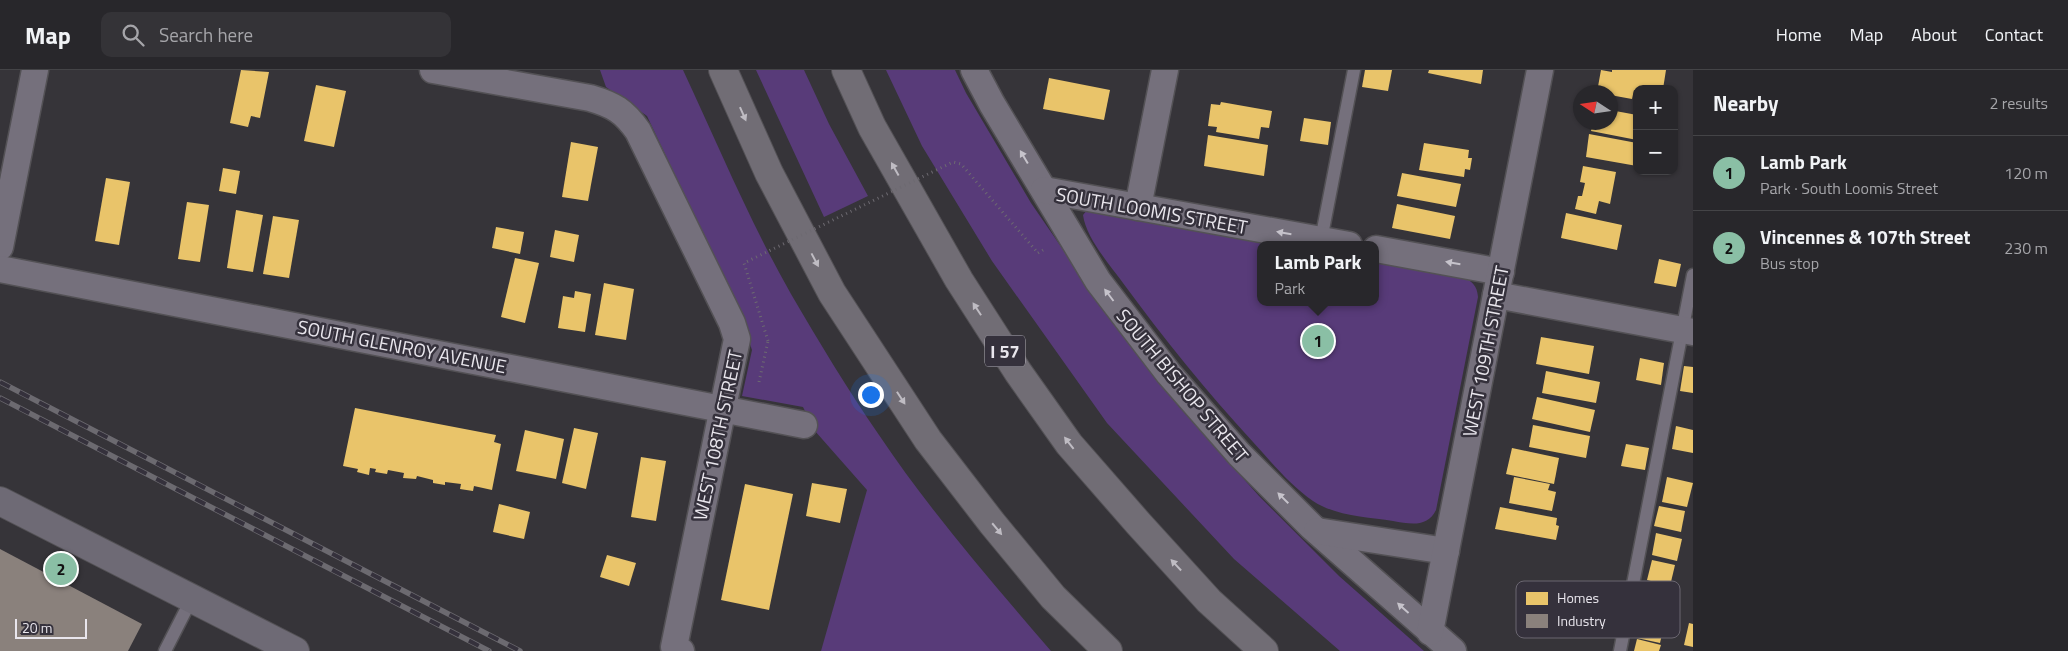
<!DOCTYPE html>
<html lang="en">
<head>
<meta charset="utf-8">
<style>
  :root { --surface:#28272b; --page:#343337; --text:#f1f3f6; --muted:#a5a5a9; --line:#444447; --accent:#8abfa5 }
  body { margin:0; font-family:"Titillium Web",sans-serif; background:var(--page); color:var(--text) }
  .controls { position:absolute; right:15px; top:15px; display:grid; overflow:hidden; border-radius:10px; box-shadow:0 1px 4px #0004 }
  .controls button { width:45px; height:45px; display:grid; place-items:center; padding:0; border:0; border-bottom:1px solid var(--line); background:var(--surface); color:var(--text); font:25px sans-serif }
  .compass { position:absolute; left:1573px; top:15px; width:45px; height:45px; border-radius:50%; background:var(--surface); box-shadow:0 1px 4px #0004; rotate:282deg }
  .scale { position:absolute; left:15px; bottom:12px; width:72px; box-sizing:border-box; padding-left:5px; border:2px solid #e9e6ed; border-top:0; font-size:14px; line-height:18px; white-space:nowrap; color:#e9e6ed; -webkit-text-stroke:4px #35313c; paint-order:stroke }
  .you { position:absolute; left:870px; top:324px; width:18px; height:18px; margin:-12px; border:4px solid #fff; border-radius:50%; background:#1a73e8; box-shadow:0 0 0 8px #1a73e833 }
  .badge { display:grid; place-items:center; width:32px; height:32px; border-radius:50%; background:var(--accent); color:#111; font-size:16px; font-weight:700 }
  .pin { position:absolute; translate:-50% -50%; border:2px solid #fff; box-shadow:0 1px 5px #0006 }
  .popup { position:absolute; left:1257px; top:171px; width:122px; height:65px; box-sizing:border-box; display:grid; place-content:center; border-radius:10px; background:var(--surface); filter:drop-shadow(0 1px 4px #0005); font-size:16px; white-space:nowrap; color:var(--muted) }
  .popup b { font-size:19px; color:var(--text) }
  .popup::after { content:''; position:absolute; left:50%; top:100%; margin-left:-10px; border:10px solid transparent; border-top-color:var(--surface) }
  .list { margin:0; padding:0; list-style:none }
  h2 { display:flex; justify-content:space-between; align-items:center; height:65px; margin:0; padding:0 20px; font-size:21px }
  h2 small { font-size:16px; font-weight:400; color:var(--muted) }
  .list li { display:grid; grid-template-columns:32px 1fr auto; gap:15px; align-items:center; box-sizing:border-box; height:75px; padding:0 20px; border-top:1px solid var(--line) }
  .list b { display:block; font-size:19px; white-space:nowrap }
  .list p { margin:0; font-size:16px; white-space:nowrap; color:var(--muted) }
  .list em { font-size:16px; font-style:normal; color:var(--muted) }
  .icon { flex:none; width:28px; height:28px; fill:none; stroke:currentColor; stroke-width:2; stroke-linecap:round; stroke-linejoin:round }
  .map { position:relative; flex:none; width:1693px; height:581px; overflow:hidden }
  header { display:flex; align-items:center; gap:30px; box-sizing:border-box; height:70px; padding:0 25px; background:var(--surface); border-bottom:1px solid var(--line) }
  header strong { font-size:24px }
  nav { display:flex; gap:28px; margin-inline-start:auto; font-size:18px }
  .search { width:350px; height:45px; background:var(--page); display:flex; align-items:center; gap:12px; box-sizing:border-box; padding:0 18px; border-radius:10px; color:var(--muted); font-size:19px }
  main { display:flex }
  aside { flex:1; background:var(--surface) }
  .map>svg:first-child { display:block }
</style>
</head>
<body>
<header>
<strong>Map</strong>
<div class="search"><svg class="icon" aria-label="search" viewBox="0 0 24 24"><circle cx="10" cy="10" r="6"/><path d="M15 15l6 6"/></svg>Search here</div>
<nav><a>Home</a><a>Map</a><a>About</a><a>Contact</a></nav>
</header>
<main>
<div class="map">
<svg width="1693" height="581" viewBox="0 0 1693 581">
  <rect width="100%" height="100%" fill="#363439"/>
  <g fill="#583b79">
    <path d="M600,0H683C718,75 750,152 791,224C819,272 848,320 879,365C930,441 991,511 1051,581H821L867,420L815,361L803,337L742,326L752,280L737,236L647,46L606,17Z"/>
    <polygon points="756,0 804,0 829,54 868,126 824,147"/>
    <polygon points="886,0 955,0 966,23 1031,133 1099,232 1180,338 1259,426 1339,506 1424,581 1340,581 1234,489 1107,353 992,191 922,76"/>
    <path d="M1087,140L1292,175H1260V232H1376V190L1461,206C1472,211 1477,215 1478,227L1436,440C1427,458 1410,454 1393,451C1368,447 1335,446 1313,431C1290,415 1272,393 1253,372C1207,322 1164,269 1123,213C1110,195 1086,168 1083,145Z"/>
  </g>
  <g fill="#e9c46a">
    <polygon points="241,0 269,2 260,48 251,46 248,57 230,53"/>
    <polygon points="1365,0 1392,0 1388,21 1362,17"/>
    <polygon points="1429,0 1483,0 1481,14 1428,3"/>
    <polygon points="1601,0 1612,2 1612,0 1666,0 1663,19 1637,19 1637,21 1634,20 1632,29 1610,25 1610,22 1597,22"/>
    <polygon points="1049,8 1110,20 1104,50 1043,39"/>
    <polygon points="316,15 346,21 334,77 304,71"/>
    <polygon points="1221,32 1272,41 1269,58 1261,57 1259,69 1216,62 1217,57 1208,56 1211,34 1220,35"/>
    <polygon points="1610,40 1637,45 1637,70 1591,61 1593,52 1610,52"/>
    <polygon points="1304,48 1331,52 1328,75 1300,71"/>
    <polygon points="1589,64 1637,73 1637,96 1586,87"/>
    <polygon points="1208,65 1268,75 1264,106 1204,96"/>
    <polygon points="571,72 598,77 588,131 562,127"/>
    <polygon points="1424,73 1469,80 1468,88 1472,88 1470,100 1465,99 1464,107 1419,100"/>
    <polygon points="1583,96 1616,102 1610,134 1599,131 1596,144 1575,139 1578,126 1582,126 1585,113 1580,112"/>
    <polygon points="223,98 240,101 236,124 219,121"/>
    <polygon points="1402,103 1461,114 1456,137 1397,126"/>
    <polygon points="106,108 130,112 119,175 95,171"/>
    <polygon points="187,132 209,135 200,192 178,189"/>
    <polygon points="1397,134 1455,146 1450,169 1392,158"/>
    <polygon points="236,140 263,145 253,202 227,198"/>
    <polygon points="1566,143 1622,155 1617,180 1561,168"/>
    <polygon points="273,146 299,150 289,208 263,204"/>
    <polygon points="496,157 524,162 520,184 492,178"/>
    <polygon points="555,160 579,165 574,192 550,187"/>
    <polygon points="515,188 539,193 525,253 501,247"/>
    <polygon points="1659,189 1681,194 1676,217 1654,213"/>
    <polygon points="604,213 634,219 626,270 595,265"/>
    <polygon points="575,221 591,224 585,262 558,258 563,226 574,228"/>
    <polygon points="1541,267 1594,276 1589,304 1536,294"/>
    <polygon points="1640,288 1664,293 1661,315 1636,310"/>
    <polygon points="1684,296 1693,297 1693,323 1680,321"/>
    <polygon points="1546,301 1600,312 1596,333 1542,323"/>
    <polygon points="1537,327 1595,340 1590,362 1532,349"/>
    <polygon points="355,338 496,365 494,372 501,374 492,420 474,416 473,421 460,419 461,414 445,412 445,415 433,413 433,410 417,406 416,409 403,408 404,403 388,400 387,404 375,402 376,399 370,398 369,405 357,402 358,399 343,396"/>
    <polygon points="1533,355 1590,366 1586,388 1529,377"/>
    <polygon points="1676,356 1693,360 1693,383 1672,379"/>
    <polygon points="574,358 598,363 586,419 562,413"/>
    <polygon points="525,360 564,369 556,409 516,401"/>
    <polygon points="1626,374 1649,378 1645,400 1621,396"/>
    <polygon points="1512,378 1559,388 1554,414 1506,404"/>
    <polygon points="641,387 666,391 656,451 631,447"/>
    <polygon points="1514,407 1550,414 1548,420 1556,422 1552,441 1509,433"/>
    <polygon points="1667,407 1693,413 1687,437 1662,432"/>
    <polygon points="812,413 847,419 840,453 806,446"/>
    <polygon points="745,414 793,424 769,540 721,530"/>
    <polygon points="499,434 530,442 524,469 493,462"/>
    <polygon points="1659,436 1685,441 1681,462 1654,456"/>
    <polygon points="1500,437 1557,448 1556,455 1559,456 1556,470 1495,459"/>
    <polygon points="1656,463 1682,469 1677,491 1652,485"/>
    <polygon points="607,485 636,493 629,516 600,507"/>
    <polygon points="1652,490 1675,495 1670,516 1647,510"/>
    <polygon points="1645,517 1670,523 1666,544 1641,539"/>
    <polygon points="1642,546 1665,551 1660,573 1637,568"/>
    <polygon points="1689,553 1693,554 1693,577 1684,575"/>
    <polygon points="1637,569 1661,575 1659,581 1634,581"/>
  </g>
  <polygon fill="#8a817c" points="0,479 142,554 128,581 0,581"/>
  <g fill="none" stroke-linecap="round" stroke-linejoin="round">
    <defs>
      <g id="service">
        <polyline points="1321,170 1354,0"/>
        <polyline points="165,581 192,528"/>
        <polyline points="1620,581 1693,205"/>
      </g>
      <g id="minor">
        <path d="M433,0L590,28C614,35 624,41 638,61L732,253L737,269L674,577L681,581"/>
        <polyline points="974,0 992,34 1098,211 1169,304 1239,384 1312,457 1453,581"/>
        <polyline points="1044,120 1349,175"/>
        <polyline points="1138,137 1165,0"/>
        <polyline points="0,177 35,0"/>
        <polyline points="1376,179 1501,202"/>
        <polyline points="0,199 804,355"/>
        <polyline points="1496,225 1693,262"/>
        <polyline points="1317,461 1446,481"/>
        <polyline points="1430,562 1540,0"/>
      </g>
      <polyline id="secondary" points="0,431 295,581"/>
      <g id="motorway">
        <polyline points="723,0 769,103 832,223 928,370 992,453 1053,527 1108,581"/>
        <polyline points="846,0 872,57 959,210 1018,302 1069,374 1138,453 1209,531 1264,581"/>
      </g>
    </defs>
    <use href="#service" stroke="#535155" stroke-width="15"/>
    <use href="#minor" stroke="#535155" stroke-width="29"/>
    <use href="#secondary" stroke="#535155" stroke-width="30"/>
    <use href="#motorway" stroke="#535155" stroke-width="30"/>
    <g stroke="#6d6a71" stroke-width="3" stroke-dasharray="1 4" stroke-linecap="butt">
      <polyline points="1038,183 1043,180"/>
      <polyline points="759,312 768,271"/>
    </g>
    <use href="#service" stroke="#75707c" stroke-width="12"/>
    <use href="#minor" stroke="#75707c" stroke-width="26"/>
    <use href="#secondary" stroke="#6e6a75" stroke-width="28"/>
    <use href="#motorway" stroke="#716d75" stroke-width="28"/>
    <defs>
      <g id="rail">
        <polyline points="0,312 520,581"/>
        <polyline points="0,328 489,581"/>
      </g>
    </defs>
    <use href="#rail" stroke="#6c6a70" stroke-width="5.5"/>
    <use href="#rail" stroke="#35313c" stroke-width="4" stroke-dasharray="11" stroke-linecap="butt"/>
    <polyline stroke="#6d6a71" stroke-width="3" stroke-dasharray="1 4" stroke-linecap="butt" points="768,271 744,193 953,92 961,94 1038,183"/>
  </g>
  <defs><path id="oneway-solid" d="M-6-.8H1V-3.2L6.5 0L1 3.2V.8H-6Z" transform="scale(1.25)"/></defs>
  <g fill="#bfbcc3">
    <use href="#oneway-solid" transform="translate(743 44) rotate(66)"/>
    <use href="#oneway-solid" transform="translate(895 99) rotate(-119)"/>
    <use href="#oneway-solid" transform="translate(815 190) rotate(62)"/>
    <use href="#oneway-solid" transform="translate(977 239) rotate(-123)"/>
    <use href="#oneway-solid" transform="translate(901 328) rotate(57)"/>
    <use href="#oneway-solid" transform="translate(1069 373) rotate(-128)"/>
    <use href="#oneway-solid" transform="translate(997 459) rotate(50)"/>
    <use href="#oneway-solid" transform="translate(1176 495) rotate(-133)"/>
  </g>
  <g fill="#c6c3cb">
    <use href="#oneway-solid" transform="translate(1024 87) rotate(-121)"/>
    <use href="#oneway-solid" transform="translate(1284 163) rotate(-170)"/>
    <use href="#oneway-solid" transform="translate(1453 193) rotate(-170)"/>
    <use href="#oneway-solid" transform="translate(1109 225) rotate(-127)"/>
    <use href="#oneway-solid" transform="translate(1283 428) rotate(-135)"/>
    <use href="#oneway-solid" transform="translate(1403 538) rotate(-138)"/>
  </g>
  <g text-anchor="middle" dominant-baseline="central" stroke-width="5" stroke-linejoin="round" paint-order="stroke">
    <rect fill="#35313c" stroke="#b3b0b8" stroke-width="1" x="985" y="265.5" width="40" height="31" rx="4"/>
    <g font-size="18" font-weight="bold" fill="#e9e6ed">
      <text x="1005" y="281">I 57</text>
    </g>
    <g font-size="19" fill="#e9e6ed" stroke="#35313c">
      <text transform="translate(1152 140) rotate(10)">SOUTH LOOMIS STREET</text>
      <text transform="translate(402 276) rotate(11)">SOUTH GLENROY AVENUE</text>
      <text transform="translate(1485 281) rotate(-79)">WEST 109TH STREET</text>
      <text transform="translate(1183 315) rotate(50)">SOUTH BISHOP STREET</text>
      <text transform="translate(717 365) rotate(-78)">WEST 108TH STREET</text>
    </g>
  </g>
  <rect x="1516" y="511" width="164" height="57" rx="8" fill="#35313c" stroke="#6b6771" stroke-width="1"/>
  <rect x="1526" y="522" width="22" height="13" fill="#e9c46a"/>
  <rect x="1526" y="544" width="22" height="14" fill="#8a817c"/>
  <g font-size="14" fill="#e9e6ed">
    <text x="1557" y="533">Homes</text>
    <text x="1557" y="556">Industry</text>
  </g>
</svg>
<div class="controls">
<button>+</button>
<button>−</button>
</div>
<svg class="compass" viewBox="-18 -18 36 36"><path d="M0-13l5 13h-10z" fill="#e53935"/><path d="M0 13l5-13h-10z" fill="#a5a5a9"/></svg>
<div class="scale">20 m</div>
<div class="you"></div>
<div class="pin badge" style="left:1318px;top:271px">1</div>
<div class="popup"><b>Lamb Park</b>Park</div>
<div class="pin badge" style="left:61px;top:499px">2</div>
</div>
<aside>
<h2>Nearby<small>2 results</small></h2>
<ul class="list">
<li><span class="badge">1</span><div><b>Lamb Park</b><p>Park · South Loomis Street</p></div><em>120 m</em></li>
<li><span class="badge">2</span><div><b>Vincennes &amp; 107th Street</b><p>Bus stop</p></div><em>230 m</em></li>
</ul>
</aside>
</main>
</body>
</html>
